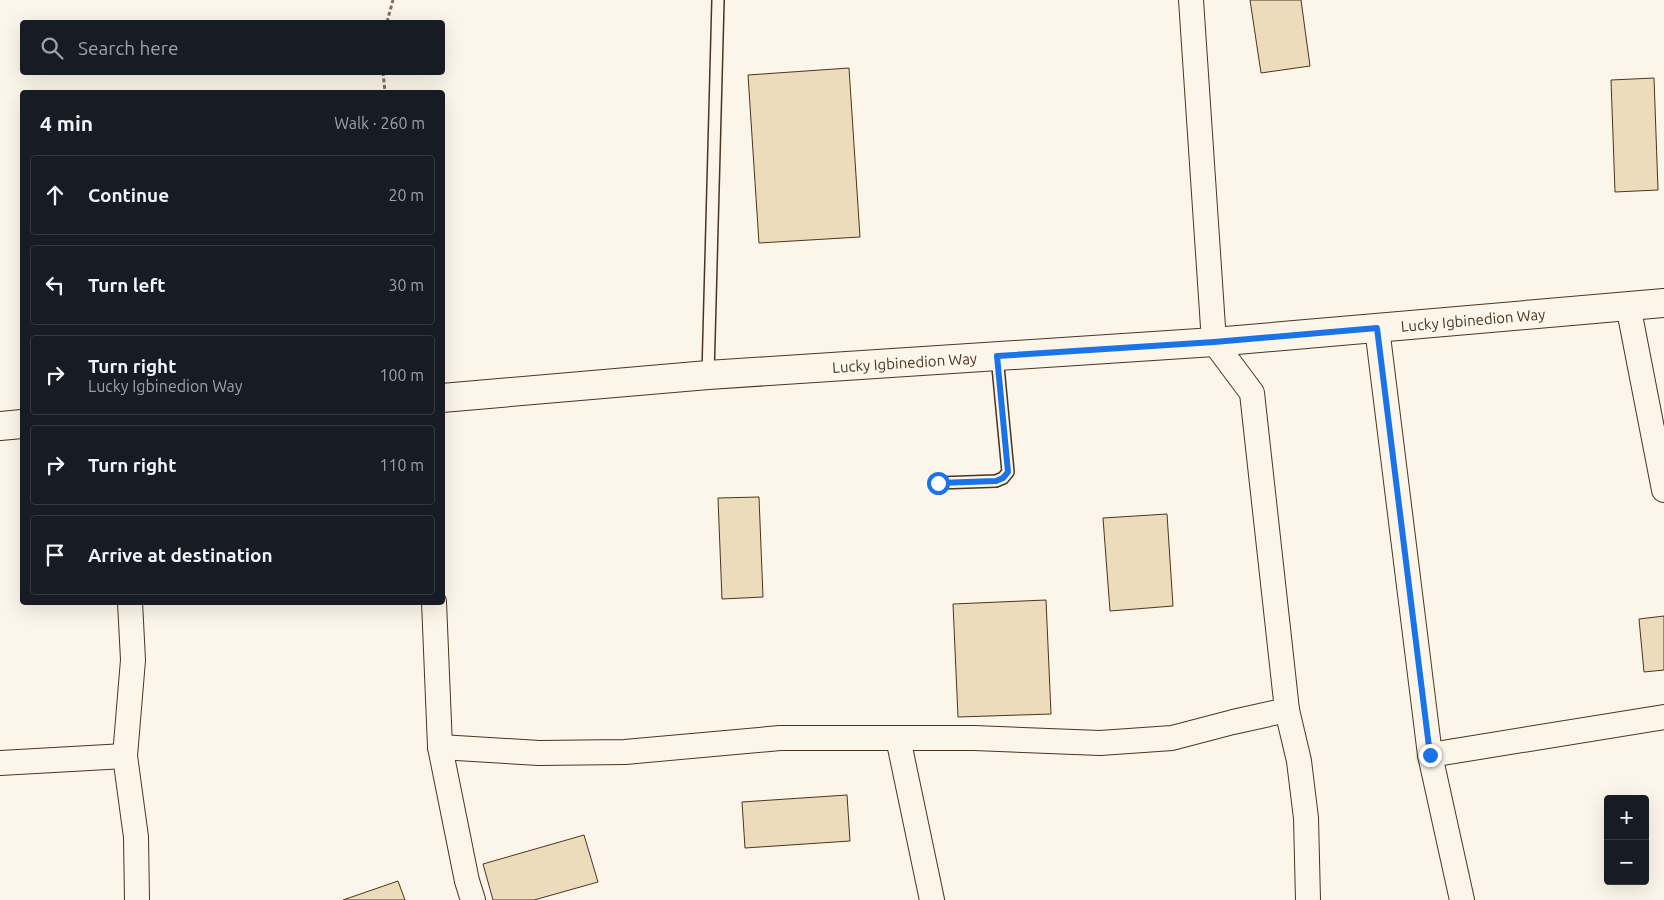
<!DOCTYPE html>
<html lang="en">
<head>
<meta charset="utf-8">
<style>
  :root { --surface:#171b24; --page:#20242c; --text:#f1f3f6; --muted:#9ea1a6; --line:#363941 }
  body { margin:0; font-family:Ubuntu,sans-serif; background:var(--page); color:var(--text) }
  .controls { position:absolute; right:15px; bottom:15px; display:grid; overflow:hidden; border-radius:5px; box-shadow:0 5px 20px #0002 }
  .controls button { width:45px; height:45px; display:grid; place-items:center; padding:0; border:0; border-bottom:1px solid var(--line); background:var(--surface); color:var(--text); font:25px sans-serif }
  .stop { position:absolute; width:15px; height:15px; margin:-11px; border:4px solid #1a73e8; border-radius:50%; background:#fff }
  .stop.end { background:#1a73e8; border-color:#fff; box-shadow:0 1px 5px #0008 }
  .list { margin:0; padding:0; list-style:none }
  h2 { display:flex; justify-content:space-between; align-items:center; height:65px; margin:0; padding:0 20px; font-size:21px }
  h2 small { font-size:16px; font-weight:400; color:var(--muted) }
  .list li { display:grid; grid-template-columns:32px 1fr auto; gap:15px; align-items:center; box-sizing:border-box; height:80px; margin:0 10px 10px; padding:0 10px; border:1px solid var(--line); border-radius:5px }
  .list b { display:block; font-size:19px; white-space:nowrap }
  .list p { margin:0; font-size:16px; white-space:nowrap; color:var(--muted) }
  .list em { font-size:16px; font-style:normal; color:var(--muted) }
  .icon { flex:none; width:28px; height:28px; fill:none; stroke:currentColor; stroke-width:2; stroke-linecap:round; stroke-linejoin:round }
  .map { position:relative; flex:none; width:1664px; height:900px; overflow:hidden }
  .search { position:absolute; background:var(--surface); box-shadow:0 5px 20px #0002; left:20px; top:20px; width:425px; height:55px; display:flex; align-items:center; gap:12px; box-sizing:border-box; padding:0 18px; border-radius:5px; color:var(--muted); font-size:19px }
  .panel { position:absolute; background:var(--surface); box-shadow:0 5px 20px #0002; left:20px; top:90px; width:425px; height:515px; border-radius:5px }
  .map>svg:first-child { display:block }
</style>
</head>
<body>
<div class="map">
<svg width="1664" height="900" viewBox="0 0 1664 900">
  <rect width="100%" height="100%" fill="#fbf6e9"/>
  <g fill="#ecdcbc" stroke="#4a3520">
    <polygon points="1250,0 1301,0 1310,66 1261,73"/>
    <polygon points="849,68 860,237 759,243 748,75"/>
    <polygon points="1654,78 1658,190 1615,192 1611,80"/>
    <polygon points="759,497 763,597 722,599 718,498"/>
    <polygon points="1167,514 1173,606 1110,611 1103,518"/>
    <polygon points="1046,600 1051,714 958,717 953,604"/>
    <polygon points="1664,616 1664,670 1644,672 1639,619"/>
    <polygon points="847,795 850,841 745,848 742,802"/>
    <polygon points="584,835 598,882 534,900 493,900 483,864"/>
    <polygon points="398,881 405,900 343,900"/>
  </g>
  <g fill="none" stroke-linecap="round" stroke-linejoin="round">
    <defs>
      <g id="lane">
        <polyline points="708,375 718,0"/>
        <polyline points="938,483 996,481 1003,478 1008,472 997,356"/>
      </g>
      <g id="street">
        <polyline points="1191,0 1214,342 1252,393 1287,710 1299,761 1306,818 1308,900"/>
        <polyline points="1628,305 1664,490"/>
        <polyline points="1377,328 1430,755 1462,900"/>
        <polyline points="130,602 133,660 125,756 136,837 137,900"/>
        <polyline points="434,602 440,747 467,881 473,900"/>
        <polyline points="898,738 932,900"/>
        <polyline points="440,747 539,753 625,752 780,738 974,738 1100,743 1172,738 1233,722 1287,710"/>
        <polyline points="1430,755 1664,717"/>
        <polyline points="0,763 125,756"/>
      </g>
      <g id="secondary">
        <path id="s1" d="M442,398L708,375L1214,342L1664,303"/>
        <polyline points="0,426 22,424"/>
      </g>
    </defs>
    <use href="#lane" stroke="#4a3520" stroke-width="14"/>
    <use href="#street" stroke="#4a3520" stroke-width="26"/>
    <use href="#secondary" stroke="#4a3520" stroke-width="30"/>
    <g stroke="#7f6f5c" stroke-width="3" stroke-dasharray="4 2.5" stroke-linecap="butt">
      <polyline points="387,22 393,0"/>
      <polyline points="383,72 385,92"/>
    </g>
    <use href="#lane" stroke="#fbf6e9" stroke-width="11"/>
    <use href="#street" stroke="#fbf6e9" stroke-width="24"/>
    <use href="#secondary" stroke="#fbf6e9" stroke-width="28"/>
  </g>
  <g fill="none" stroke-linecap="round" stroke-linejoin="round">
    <polyline stroke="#1a73e8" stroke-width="6" points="938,483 996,481 1003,478 1008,472 997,356 1214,342 1377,328 1430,755"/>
  </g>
  <g text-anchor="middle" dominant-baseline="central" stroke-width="4" stroke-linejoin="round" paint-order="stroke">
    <g font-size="15" fill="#4a3520" stroke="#fbf6e9">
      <text stroke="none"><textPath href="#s1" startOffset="1034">Lucky Igbinedion Way</textPath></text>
      <text stroke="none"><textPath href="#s1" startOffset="464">Lucky Igbinedion Way</textPath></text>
    </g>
  </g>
</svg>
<div class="controls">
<button>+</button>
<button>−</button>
</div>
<div class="stop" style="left:938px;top:483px"></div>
<div class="stop end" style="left:1430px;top:755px"></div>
<div class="search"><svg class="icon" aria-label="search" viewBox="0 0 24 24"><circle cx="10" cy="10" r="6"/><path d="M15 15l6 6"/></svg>Search here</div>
<section class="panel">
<h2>4 min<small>Walk · 260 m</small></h2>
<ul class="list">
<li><svg class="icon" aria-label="ahead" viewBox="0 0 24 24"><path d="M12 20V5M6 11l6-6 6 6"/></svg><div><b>Continue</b></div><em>20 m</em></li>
<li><svg class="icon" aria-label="left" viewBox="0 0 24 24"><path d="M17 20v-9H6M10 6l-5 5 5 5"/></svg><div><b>Turn left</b></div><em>30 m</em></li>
<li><svg class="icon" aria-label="right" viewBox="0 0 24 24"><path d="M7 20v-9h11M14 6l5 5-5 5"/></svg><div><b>Turn right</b><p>Lucky Igbinedion Way</p></div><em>100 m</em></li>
<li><svg class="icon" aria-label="right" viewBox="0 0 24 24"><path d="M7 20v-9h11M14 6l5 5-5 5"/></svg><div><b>Turn right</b></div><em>110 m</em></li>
<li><svg class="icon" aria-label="arrive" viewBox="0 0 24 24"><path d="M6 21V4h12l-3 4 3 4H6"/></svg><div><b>Arrive at destination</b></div></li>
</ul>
</section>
</div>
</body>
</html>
